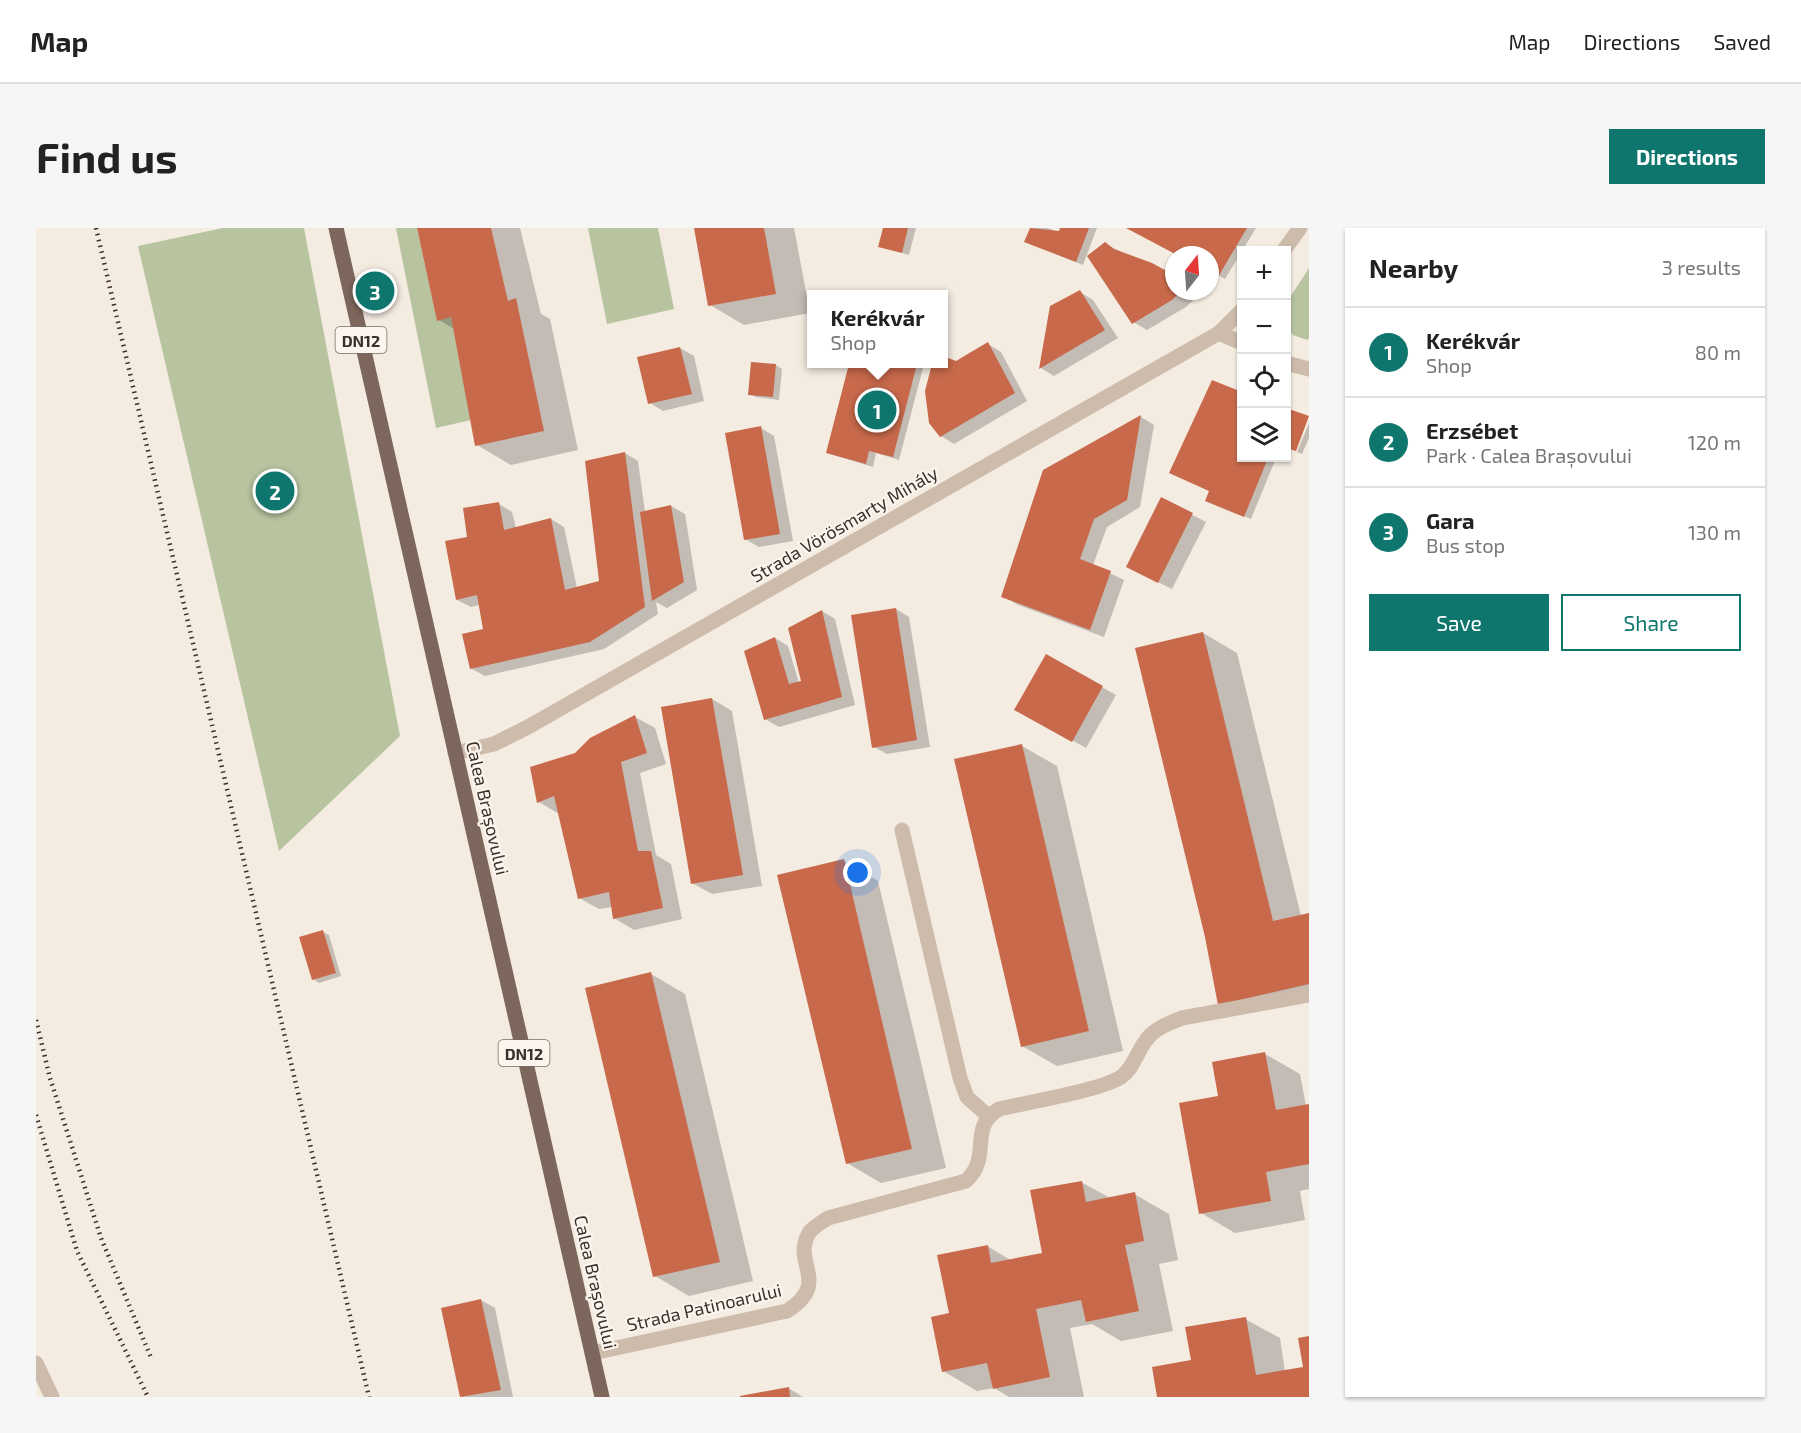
<!DOCTYPE html>
<html lang="en">
<head>
<meta charset="utf-8">
<style>
  :root { --surface:#fff; --page:#f6f6f6; --text:#222; --muted:#767676; --line:#e0e0e0; --accent:#0f766e }
  body { margin:0; font-family:"Exo 2",sans-serif; background:var(--page); color:var(--text) }
  .controls { position:absolute; right:18px; top:18px; display:grid; overflow:hidden; border-radius:0px; box-shadow:0 2px 4px #0004 }
  .controls button { width:54px; height:54px; display:grid; place-items:center; padding:0; border:0; border-bottom:2px solid var(--line); background:var(--surface); color:var(--text); font:30px sans-serif }
  .compass { position:absolute; left:1129px; top:18px; width:54px; height:54px; border-radius:50%; background:var(--surface); box-shadow:0 2px 4px #0004; rotate:17deg }
  .you { position:absolute; left:822px; top:645px; width:21px; height:21px; margin:-15px; border:4px solid #fff; border-radius:50%; background:#1a73e8; box-shadow:0 0 0 9px #1a73e833 }
  .badge { display:grid; place-items:center; width:39px; height:39px; border-radius:50%; background:var(--accent); color:#fff; font-size:20px; font-weight:700 }
  .pin { position:absolute; translate:-50% -50%; border:3px solid #fff; box-shadow:0 2px 6px #0006 }
  .popup { position:absolute; left:771px; top:62px; width:141px; height:78px; box-sizing:border-box; display:grid; place-content:center; border-radius:0px; background:var(--surface); filter:drop-shadow(0 2px 4px #0005); font-size:20px; white-space:nowrap; color:var(--muted) }
  .popup b { font-size:22px; color:var(--text) }
  .popup::after { content:''; position:absolute; left:50%; top:100%; margin-left:-12px; border:12px solid transparent; border-top-color:var(--surface) }
  .list { margin:0; padding:0; list-style:none }
  h2 { display:flex; justify-content:space-between; align-items:center; height:78px; margin:0; padding:0 24px; font-size:26px }
  h2 small { font-size:20px; font-weight:400; color:var(--muted) }
  .list li { display:grid; grid-template-columns:39px 1fr auto; gap:18px; align-items:center; box-sizing:border-box; height:90px; padding:0 24px; border-top:2px solid var(--line) }
  .list b { display:block; font-size:22px; white-space:nowrap }
  .list p { margin:0; font-size:20px; white-space:nowrap; color:var(--muted) }
  .list em { font-size:20px; font-style:normal; color:var(--muted) }
  .actions { display:flex; gap:12px; padding:18px 24px }
  .actions a { flex:1; padding:14px 0; border:2px solid var(--accent); border-radius:0px; text-align:center; font-size:21px; color:var(--accent) }
  .actions .main { background:var(--accent); color:#fff }
  .icon { flex:none; width:33px; height:33px; fill:none; stroke:currentColor; stroke-width:2; stroke-linecap:round; stroke-linejoin:round }
  .map { position:relative; flex:none; width:1273px; height:1169px; overflow:hidden; border-radius:0px }
  header { display:flex; align-items:center; gap:36px; box-sizing:border-box; height:84px; padding:0 30px; background:var(--surface); border-bottom:2px solid var(--line) }
  header strong { font-size:28px }
  nav { display:flex; gap:33px; margin-inline-start:auto; font-size:21px }
  .intro { display:flex; align-items:center; justify-content:space-between; box-sizing:border-box; height:144px; padding:0 36px }
  h1 { margin:0; font-size:42px }
  .button { padding:15px 27px; border-radius:0px; background:var(--accent); color:#fff; font-size:21px; font-weight:700 }
  main { display:flex; gap:36px; padding:0 36px }
  aside { flex:1; background:var(--surface); border-radius:0px; box-shadow:0 2px 4px #0004 }
  .map>svg:first-child { display:block }
</style>
</head>
<body>
<header>
<strong>Map</strong>
<nav><a>Map</a><a>Directions</a><a>Saved</a></nav>
</header>
<div class="intro"><h1>Find us</h1><a class="button">Directions</a></div>
<main>
<div class="map">
<svg width="1273" height="1169" viewBox="0 0 1273 1169">
  <rect width="100%" height="100%" fill="#f4ebe1"/>
  <g fill="#b8c4a0">
    <polygon points="187,0 268,0 364,508 243,623 102,18"/>
    <polygon points="360,0 381,0 401,92 415,89 435,192 400,200"/>
    <polygon points="552,0 622,0 638,81 571,96"/>
    <polygon points="1273,40 1273,110 1271,112 1257,107 1251,101 1251,74"/>
  </g>
  <g fill="#0003">
    <polygon points="382,0 484,0 505,86 514,91 542,222 475,237 441,217 418,101 403,92"/>
    <polygon points="659,0 758,0 774,85 708,97 674,77"/>
    <polygon points="848,0 880,0 873,27 844,18"/>
    <polygon points="995,0 1012,0 1024,5 1026,0 1061,0 1047,37 990,14"/>
    <polygon points="1092,0 1220,0 1189,51 1174,43 1174,27 1143,27"/>
    <polygon points="1069,16 1138,50 1138,63 1165,64 1150,79 1111,102 1097,94"/>
    <polygon points="1044,64 1057,72 1082,110 1018,148 1005,140 1016,79"/>
    <polygon points="952,116 965,124 991,173 918,216 905,208 891,164 898,136 907,136 907,129 920,134"/>
    <polygon points="644,120 658,128 668,173 627,183 614,175"/>
    <polygon points="815,136 888,136 863,232 840,225 837,239 791,225"/>
    <polygon points="740,137 746,141 743,172 720,169 713,166"/>
    <polygon points="1105,189 1118,197 1104,279 1071,299 1057,337 1088,352 1068,409 980,376 967,368 1008,243"/>
    <polygon points="1273,195 1273,210 1266,226 1261,224"/>
    <polygon points="725,200 738,208 757,313 723,319 709,311"/>
    <polygon points="589,225 602,233 609,284 635,278 649,286 661,362 631,380 620,374 622,386 568,421 449,448 436,441 448,402 444,377 435,379 421,372 432,310 463,276 476,284 480,300 515,291 528,299 541,360 564,354"/>
    <polygon points="1206,230 1240,230 1215,291 1177,276"/>
    <polygon points="1126,271 1170,294 1136,361 1106,346"/>
    <polygon points="860,381 873,389 894,519 851,526 838,519"/>
    <polygon points="786,383 799,391 819,477 743,499 729,491 739,410 752,418 763,455 767,454"/>
    <polygon points="1167,405 1201,425 1265,688 1273,686 1273,760 1189,780"/>
    <polygon points="1010,428 1080,467 1050,520 980,481"/>
    <polygon points="676,471 696,483 726,658 676,666 656,655"/>
    <polygon points="599,489 619,500 630,536 604,545 620,627 635,636 646,691 598,702 578,690 577,679 563,681 543,670 523,586 503,574 539,526"/>
    <polygon points="986,518 1021,538 1087,823 1021,838 986,818"/>
    <polygon points="808,633 842,653 910,940 845,955 811,935"/>
    <polygon points="287,704 293,707 305,748 283,755 277,751"/>
    <polygon points="615,746 649,766 717,1053 653,1068 619,1048"/>
    <polygon points="1229,826 1264,846 1270,878 1273,878 1273,961 1264,963 1269,992 1199,1005 1165,985 1184,870"/>
    <polygon points="1045,954 1074,970 1098,966 1133,986 1142,1032 1123,1036 1137,1103 1085,1113 1056,1096 1034,1100 1048,1169 973,1169 958,1160 941,1163 907,1143 915,1086 951,1018 976,1033 1008,1026"/>
    <polygon points="445,1072 459,1080 477,1169 426,1169 407,1081"/>
    <polygon points="1209,1091 1244,1110 1249,1144 1268,1141 1263,1111 1273,1109 1273,1169 1122,1169 1157,1134"/>
    <polygon points="752,1160 767,1169 706,1169"/>
  </g>
  <g fill="#c8694b">
    <polygon points="381,0 455,0 472,73 480,70 508,203 439,218 415,89 401,93"/>
    <polygon points="658,0 728,0 740,66 672,78"/>
    <polygon points="847,0 872,0 866,25 842,19"/>
    <polygon points="994,0 1023,3 1024,0 1053,0 1040,34 988,14"/>
    <polygon points="1090,0 1211,0 1182,49 1174,44 1174,27 1141,27"/>
    <polygon points="1069,14 1078,21 1116,35 1138,47 1138,63 1145,63 1136,72 1096,96 1051,28"/>
    <polygon points="1044,62 1069,102 1003,141 1014,78"/>
    <polygon points="952,114 979,165 904,209 893,195 889,163 896,136 907,136 907,128 920,133"/>
    <polygon points="644,119 656,166 612,176 601,129"/>
    <polygon points="715,134 740,136 737,169 712,167"/>
    <polygon points="813,136 881,136 857,229 833,223 830,236 790,225"/>
    <polygon points="1176,152 1206,164 1206,230 1232,230 1208,289 1169,273 1173,263 1133,245"/>
    <polygon points="1250,180 1273,188 1260,223 1250,220"/>
    <polygon points="1105,187 1091,272 1058,291 1044,331 1075,343 1054,402 965,369 1007,242"/>
    <polygon points="725,198 744,306 708,312 689,205"/>
    <polygon points="589,224 609,379 554,414 434,441 426,406 447,401 441,367 420,372 409,313 431,309 427,280 463,274 468,302 515,290 529,362 563,353 549,233"/>
    <polygon points="1125,269 1157,285 1122,355 1090,339"/>
    <polygon points="635,277 648,354 616,373 604,284"/>
    <polygon points="860,380 881,512 836,520 815,387"/>
    <polygon points="786,382 806,469 728,492 708,423 739,409 753,456 765,453 752,400"/>
    <polygon points="1167,404 1237,693 1273,685 1273,756 1182,777 1169,709 1099,420"/>
    <polygon points="1010,426 1067,458 1036,514 978,482"/>
    <polygon points="676,470 707,647 655,656 625,479"/>
    <polygon points="599,487 611,525 585,534 602,623 615,623 627,680 577,691 573,664 542,671 518,568 501,575 494,539 539,525 554,510"/>
    <polygon points="986,516 1053,803 985,819 918,531"/>
    <polygon points="808,631 876,921 810,936 741,647"/>
    <polygon points="287,702 300,745 276,752 263,709"/>
    <polygon points="615,744 684,1034 617,1049 549,760"/>
    <polygon points="1229,824 1240,882 1273,876 1273,936 1230,944 1235,973 1163,986 1143,875 1182,868 1176,834"/>
    <polygon points="1046,953 1050,974 1099,964 1108,1013 1089,1017 1103,1083 1050,1094 1045,1072 1000,1081 1014,1149 957,1161 951,1135 906,1144 895,1089 913,1085 901,1027 952,1017 955,1035 1006,1025 994,962"/>
    <polygon points="445,1071 465,1162 424,1169 405,1080"/>
    <polygon points="1210,1089 1220,1147 1267,1139 1262,1110 1273,1108 1273,1169 1121,1169 1116,1139 1155,1132 1149,1099"/>
    <polygon points="753,1159 754,1169 704,1169 704,1168"/>
  </g>
  <g fill="none" stroke-linecap="round" stroke-linejoin="round">
    <g stroke="#cdbbac" stroke-width="15">
      <polyline points="1248,22 1264,0"/>
      <polyline points="1183,105 1206,115"/>
      <polyline points="1250,135 1273,141"/>
      <polyline points="419,525 458,516 492,499 1183,105 1206,82"/>
      <polyline points="866,602 924,850 931,869 951,887"/>
      <path d="M557,1125L751,1083C796,1054 755,1035 773,1005C777,999 786,994 792,990L930,953C957,928 931,900 963,881C992,874 1063,863 1085,849C1098,840 1101,823 1111,811C1119,800 1134,795 1146,790L1273,767"/>
      <polyline points="0,1135 16,1169"/>
    </g>
    <polyline stroke="#7d675c" stroke-width="15" points="300,0 566,1169"/>
    <g stroke="#3b302b" stroke-width="4.5" stroke-dasharray="1.5 4.5" stroke-linecap="butt">
      <polyline points="60,0 333,1169"/>
      <polyline points="0,792 14,850 65,1010 116,1132"/>
      <polyline points="0,887 41,1023 112,1169"/>
    </g>
  </g>
  <g text-anchor="middle" dominant-baseline="central" stroke-width="4.5" stroke-linejoin="round" paint-order="stroke">
    <g fill="#fbf5ee" stroke="#756b66" stroke-width="1.5">
      <rect x="299.5" y="99" width="51" height="26" rx="4.5"/>
      <rect x="462.5" y="812" width="51" height="26" rx="4.5"/>
    </g>
    <g font-size="16" font-weight="bold" fill="#3b302b">
      <text x="325" y="112">DN12</text>
      <text x="488" y="825">DN12</text>
    </g>
    <g font-size="18" fill="#3b302b" stroke="#fbf5ee">
      <text transform="translate(808 296) rotate(-30)">Strada Vörösmarty Mihály</text>
      <text transform="translate(452 580) rotate(77)">Calea Brașovului</text>
      <text transform="translate(560 1054) rotate(77)">Calea Brașovului</text>
      <text transform="translate(668 1079) rotate(-13)">Strada Patinoarului</text>
    </g>
  </g>
</svg>
<div class="controls">
<button>+</button>
<button>−</button>
<button><svg class="icon" aria-label="locate" viewBox="0 0 24 24"><circle cx="12" cy="12" r="6"/><path d="M12 2v4M12 18v4M2 12h4M18 12h4"/></svg></button>
<button><svg class="icon" aria-label="layers" viewBox="0 0 24 24"><path d="M12 4l9 5-9 5-9-5zM3 14l9 5 9-5"/></svg></button>
</div>
<svg class="compass" viewBox="-18 -18 36 36"><path d="M0-13l5 13h-10z" fill="#e53935"/><path d="M0 13l5-13h-10z" fill="#767676"/></svg>
<div class="you"></div>
<div class="pin badge" style="left:841px;top:182px">1</div>
<div class="popup"><b>Kerékvár</b>Shop</div>
<div class="pin badge" style="left:239px;top:263px">2</div>
<div class="pin badge" style="left:339px;top:63px">3</div>
</div>
<aside>
<h2>Nearby<small>3 results</small></h2>
<ul class="list">
<li><span class="badge">1</span><div><b>Kerékvár</b><p>Shop</p></div><em>80 m</em></li>
<li><span class="badge">2</span><div><b>Erzsébet</b><p>Park · Calea Brașovului</p></div><em>120 m</em></li>
<li><span class="badge">3</span><div><b>Gara</b><p>Bus stop</p></div><em>130 m</em></li>
</ul>
<div class="actions"><a class="main">Save</a><a>Share</a></div>
</aside>
</main>
</body>
</html>
